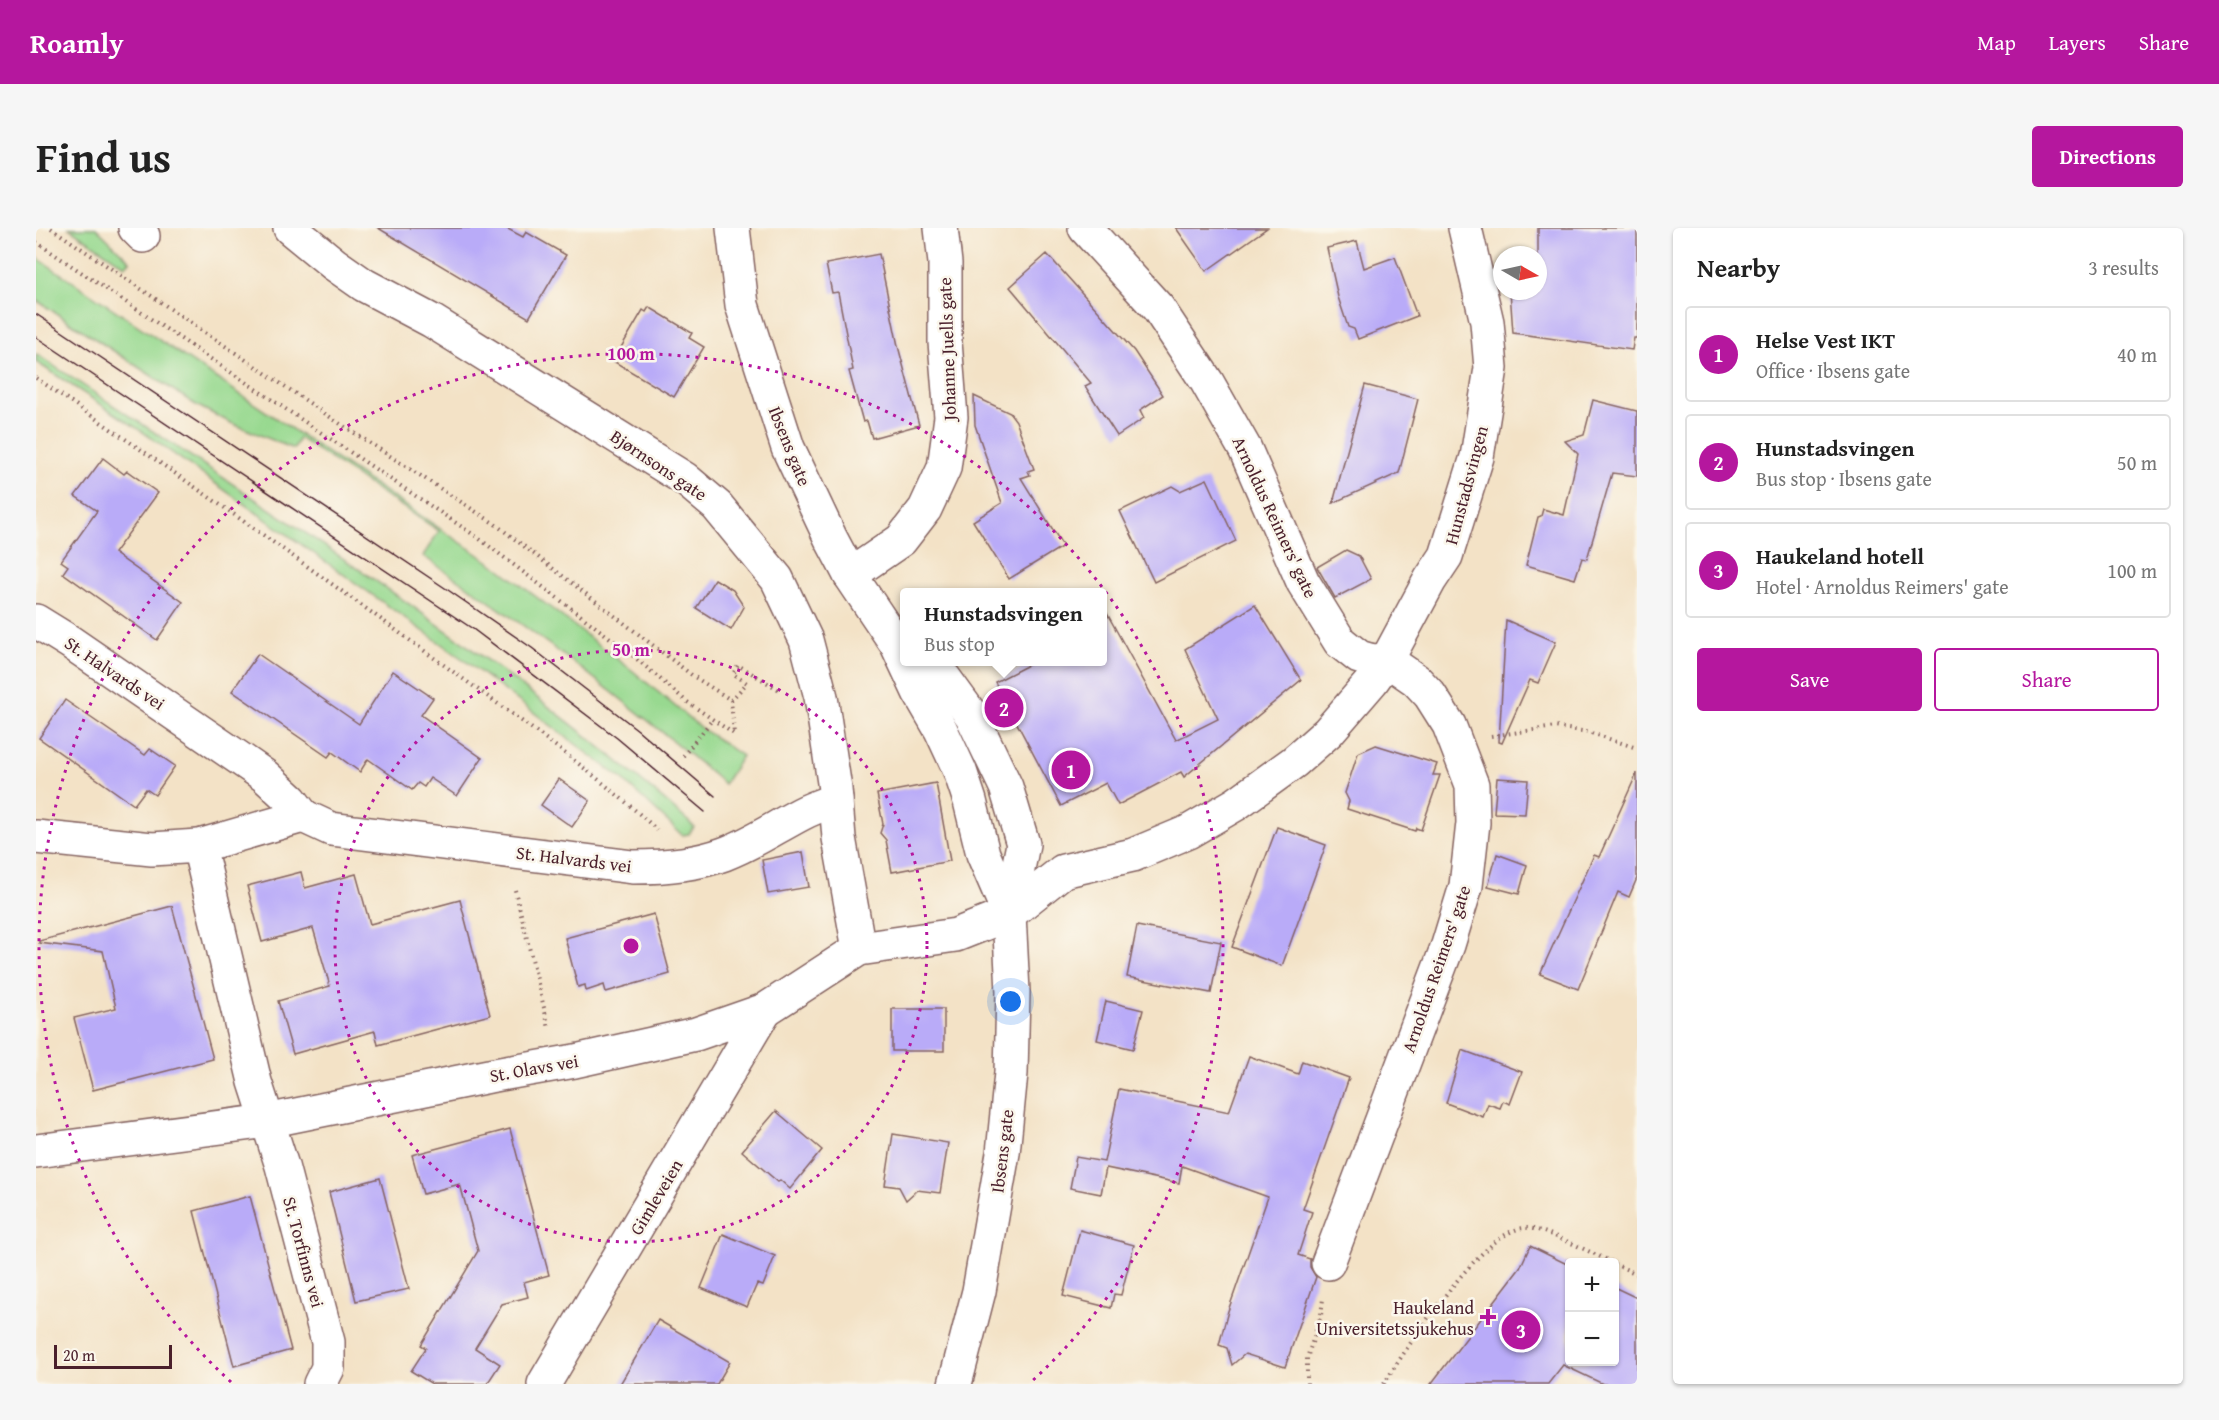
<!DOCTYPE html>
<html lang="en">
<head>
<meta charset="utf-8">
<style>
  :root { --surface:#fff; --page:#f6f6f6; --text:#222; --muted:#767676; --line:#e0e0e0; --accent:#b5179e }
  body { margin:0; font-family:"Gentium Book Plus",serif; background:var(--page); color:var(--text) }
  .controls { position:absolute; right:18px; bottom:18px; display:grid; overflow:hidden; border-radius:6px; box-shadow:0 2px 4px #0004 }
  .controls button { width:54px; height:54px; display:grid; place-items:center; padding:0; border:0; border-bottom:2px solid var(--line); background:var(--surface); color:var(--text); font:30px sans-serif }
  .compass { position:absolute; left:1457px; top:18px; width:54px; height:54px; border-radius:50%; background:var(--surface); box-shadow:0 2px 4px #0004; rotate:99deg }
  .scale { position:absolute; left:18px; bottom:15px; width:118px; box-sizing:border-box; padding-left:6px; border:3px solid #4a1f2b; border-top:0; font-size:16px; line-height:21px; white-space:nowrap; color:#4a1f2b; -webkit-text-stroke:4px #fbf7ec; paint-order:stroke }
  .you { position:absolute; left:975px; top:774px; width:21px; height:21px; margin:-15px; border:4px solid #fff; border-radius:50%; background:#1a73e8; box-shadow:0 0 0 9px #1a73e833 }
  .badge { display:grid; place-items:center; width:39px; height:39px; border-radius:50%; background:var(--accent); color:#fff; font-size:20px; font-weight:700 }
  .pin { position:absolute; translate:-50% -50%; border:3px solid #fff; box-shadow:0 2px 6px #0006 }
  .popup { position:absolute; left:864px; top:360px; width:207px; height:78px; box-sizing:border-box; display:grid; place-content:center; border-radius:6px; background:var(--surface); filter:drop-shadow(0 2px 4px #0005); font-size:20px; white-space:nowrap; color:var(--muted) }
  .popup b { font-size:22px; color:var(--text) }
  .popup::after { content:''; position:absolute; left:50%; top:100%; margin-left:-12px; border:12px solid transparent; border-top-color:var(--surface) }
  .list { margin:0; padding:0; list-style:none }
  h2 { display:flex; justify-content:space-between; align-items:center; height:78px; margin:0; padding:0 24px; font-size:26px }
  h2 small { font-size:20px; font-weight:400; color:var(--muted) }
  .list li { display:grid; grid-template-columns:39px 1fr auto; gap:18px; align-items:center; box-sizing:border-box; height:96px; margin:0 12px 12px; padding:0 12px; border:2px solid var(--line); border-radius:6px }
  .list b { display:block; font-size:22px; white-space:nowrap }
  .list p { margin:0; font-size:20px; white-space:nowrap; color:var(--muted) }
  .list em { font-size:20px; font-style:normal; color:var(--muted) }
  .actions { display:flex; gap:12px; padding:18px 24px }
  .actions a { flex:1; padding:14px 0; border:2px solid var(--accent); border-radius:6px; text-align:center; font-size:21px; color:var(--accent) }
  .actions .main { background:var(--accent); color:#fff }
  .map { position:relative; flex:none; width:1601px; height:1156px; overflow:hidden; border-radius:6px }
  header { display:flex; align-items:center; gap:36px; box-sizing:border-box; height:84px; padding:0 30px; background:var(--accent); color:#fff }
  header strong { font-size:28px }
  nav { display:flex; gap:33px; margin-inline-start:auto; font-size:21px }
  .intro { display:flex; align-items:center; justify-content:space-between; box-sizing:border-box; height:144px; padding:0 36px }
  h1 { margin:0; font-size:42px }
  .button { padding:15px 27px; border-radius:6px; background:var(--accent); color:#fff; font-size:21px; font-weight:700 }
  main { display:flex; gap:36px; padding:0 36px }
  aside { flex:1; background:var(--surface); border-radius:6px; box-shadow:0 2px 4px #0004 }
  .map>svg:first-child { display:block }
</style>
</head>
<body>
<header>
<strong>Roamly</strong>
<nav><a>Map</a><a>Layers</a><a>Share</a></nav>
</header>
<div class="intro"><h1>Find us</h1><a class="button">Directions</a></div>
<main>
<div class="map">
<svg width="1601" height="1156" viewBox="0 0 1601 1156">
  <rect width="100%" height="100%" fill="#fbf7ec"/>
  <filter id="ink" filterUnits="userSpaceOnUse"><feTurbulence type="fractalNoise" baseFrequency=".0167" numOctaves="2"/><feDisplacementMap in="SourceGraphic" scale="12" xChannelSelector="R" yChannelSelector="G"/><feConvolveMatrix kernelMatrix="1 2 1 2 8 2 1 2 1" color-interpolation-filters="sRGB"/></filter>
  <filter id="wash" filterUnits="userSpaceOnUse"><feTurbulence type="fractalNoise" baseFrequency=".008" numOctaves="4" result="noise"/><feDisplacementMap in="SourceGraphic" scale="24" xChannelSelector="R" yChannelSelector="G"/><feGaussianBlur stdDeviation="1.35" result="paint"/><feColorMatrix in="noise" values="0 0 0 0 0 0 0 0 0 0 0 0 0 0 0 0 0 1.4 0 .05"/><feComposite in="paint" operator="in"/></filter>
  <g filter="url(#wash)">
    <rect width="100%" height="100%" fill="#f3e2c6"/>
    <g fill="#98d990" stroke="#717c5e" stroke-width="1.5">
      <polygon points="33,0 60,0 94,33 89,38"/>
      <path d="M0,29L464,341L597,443L665,500L706,528L688,556C592,473 492,398 387,328L403,303L263,210L258,221L195,195L160,177L0,72Z"/>
      <path d="M0,126C222,274 451,416 652,593L658,599L653,606L646,607L586,551L428,432L101,200L0,134Z"/>
    </g>
    <g id="blocks">
      <g fill="#b9abf8">
        <polygon points="342,0 470,0 487,9 490,4 530,27 493,90"/>
        <polygon points="1140,0 1231,0 1170,43"/>
        <polygon points="1502,0 1601,0 1601,110 1598,110 1596,122 1477,105 1474,63 1502,63"/>
        <polygon points="1321,13 1328,40 1359,29 1381,88 1322,111 1318,101 1312,99 1302,69 1291,20"/>
        <polygon points="843,26 862,118 883,197 836,210 831,193 827,194 813,143 817,142 802,64 796,65 790,36"/>
        <polygon points="1011,26 1098,123 1127,167 1104,182 1108,190 1081,208 1049,158 1055,155 974,59"/>
        <polygon points="613,79 656,105 653,110 668,119 638,169 577,133 607,82 610,84"/>
        <polygon points="1329,157 1382,171 1363,245 1297,275"/>
        <polygon points="938,168 974,185 980,193 998,241 992,243 994,247 985,250 1027,318 973,351 937,293 966,275 939,197"/>
        <polygon points="1557,172 1601,183 1601,248 1576,245 1551,331 1546,330 1539,351 1490,337 1502,289 1505,288 1507,281 1528,287 1542,226 1529,213 1548,207"/>
        <polygon points="67,230 88,246 91,243 122,265 78,325 147,374 121,412 27,345 32,338 25,333 61,283 39,268"/>
        <polygon points="1171,251 1200,313 1118,354 1084,283 1136,258 1144,263"/>
        <polygon points="1310,322 1323,328 1335,351 1299,370 1281,339"/>
        <polygon points="679,351 697,362 708,379 695,402 660,380"/>
        <polygon points="1219,377 1265,452 1148,549 1145,544 1082,577 1070,555 1025,578 959,454 998,434 1067,434 1067,378 1140,512 1182,491 1149,421"/>
        <polygon points="1470,392 1520,414 1502,455 1494,452 1466,515 1463,514"/>
        <polygon points="222,426 323,496 357,443 397,470 385,487 446,530 421,568 394,550 388,559 382,555 376,562 332,531 324,544 296,524 292,529 196,463"/>
        <polygon points="29,472 109,527 114,521 139,538 119,567 110,561 98,577 3,510"/>
        <polygon points="1340,517 1401,536 1397,547 1404,547 1385,602 1380,600 1379,603 1311,581 1313,573 1309,565 1322,525"/>
        <polygon points="1601,545 1601,650 1593,669 1582,664 1542,761 1504,746 1558,627 1563,629"/>
        <polygon points="1461,550 1492,552 1489,586 1458,585"/>
        <polygon points="523,551 554,573 536,599 505,577"/>
        <polygon points="900,555 914,633 856,644 850,612 844,605 847,596 841,566"/>
        <polygon points="1241,599 1290,617 1246,738 1196,719"/>
        <polygon points="767,624 773,659 732,666 726,632"/>
        <polygon points="1461,626 1491,637 1483,666 1452,658"/>
        <polygon points="265,644 269,660 320,646 334,696 424,672 454,787 342,817 339,803 257,826 242,773 294,758 277,700 226,714 211,658"/>
        <polygon points="136,678 177,831 57,862 38,790 80,780 67,723 3,715 3,713"/>
        <polygon points="618,686 634,746 570,764 568,757 550,763 549,757 542,759 529,710"/>
        <polygon points="1101,698 1185,714 1175,765 1091,749"/>
        <polygon points="1070,773 1107,782 1097,821 1061,812"/>
        <rect x="856" y="781" width="52" height="42"/>
        <polygon points="1426,822 1486,844 1474,876 1467,873 1464,880 1452,876 1447,889 1410,875"/>
        <polygon points="1213,828 1262,846 1266,833 1313,850 1267,981 1276,984 1262,1027 1274,1031 1274,1039 1280,1049 1249,1139 1209,1126 1196,1137 1191,1120 1183,1117 1192,1083 1232,969 1146,938 1143,955 1070,940 1065,966 1034,960 1040,929 1068,934 1083,861 1193,884"/>
        <polygon points="740,883 786,922 754,961 744,952 742,954 706,923"/>
        <polygon points="474,901 513,1047 488,1054 492,1069 466,1076 439,1120 464,1136 451,1156 396,1156 375,1143 390,1120 385,1117 442,1023 424,956 387,966 376,927"/>
        <polygon points="857,906 912,915 904,965 881,962 870,972 863,959 849,957"/>
        <polygon points="344,950 373,1061 320,1073 293,964"/>
        <polygon points="214,968 255,1122 198,1138 158,983"/>
        <polygon points="1044,1002 1098,1017 1085,1067 1078,1066 1075,1080 1027,1068"/>
        <polygon points="687,1006 739,1028 727,1058 721,1056 711,1079 665,1060"/>
        <polygon points="1494,1018 1533,1037 1533,1134 1578,1134 1578,1059 1601,1070 1601,1156 1567,1156 1527,1137 1512,1156 1395,1156 1484,1040"/>
        <polygon points="622,1092 694,1134 681,1156 584,1156"/>
      </g>
    </g>
  </g>
  <g filter="url(#ink)">
    <use href="#blocks" fill-opacity="0" stroke="#856361" stroke-width="1.5"/>
    <g fill="none" stroke-linecap="round" stroke-linejoin="round">
      <defs>
        <g id="minor">
          <polyline points="99,0 107,8"/>
          <polyline points="254,0 298,36 328,57 396,93 649,251 681,278 741,351 770,412 785,469 799,561 803,610 823,721"/>
          <polyline points="1049,0 1122,80 1171,154 1209,221 1267,354 1304,414 1323,429 1337,433 1351,432 1380,452 1394,467 1413,497 1436,557 1437,595 1430,658 1412,717 1292,1035"/>
          <polyline points="814,347 865,312 889,281 908,240 915,189 909,114 909,35 905,0"/>
          <polyline points="0,393 34,414 229,548 255,572 267,588"/>
          <path d="M0,609L116,621L163,618L267,588L295,601L597,639C627,639 658,637 688,626C715,616 740,599 765,586C776,580 788,576 800,572"/>
          <polyline points="163,618 219,854 246,938 292,1114 292,1140 284,1156"/>
          <polyline points="0,923 231,893 453,848 539,833 660,806 729,782 823,721 920,707 973,686 1027,643 1097,627 1152,604 1200,576 1258,534 1292,504 1336,453 1351,432 1394,352 1410,328 1441,229 1455,140 1451,94 1429,0"/>
          <polyline points="508,1156 729,782"/>
        </g>
        <g id="major">
          <polyline points="697,0 706,77 752,220 795,311 814,347 861,417 883,464 905,502 924,543 934,573 947,626 973,686"/>
          <polyline points="884,434 909,451 936,488 970,559 987,616 973,686 977,764 975,845 967,925 943,1063 919,1156"/>
        </g>
      </defs>
      <use href="#minor" stroke="#856361" stroke-width="36"/>
      <use href="#major" stroke="#856361" stroke-width="36"/>
      <g stroke="#856361" stroke-width="4" stroke-dasharray="1.5 4.5" stroke-linecap="butt">
        <polyline points="15,0 303,195 459,296 657,448 695,472 698,506"/>
        <polyline points="0,14 441,309 590,422 650,473 698,506"/>
        <path d="M0,150C133,240 264,332 394,427C471,483 551,537 621,602"/>
        <polyline points="695,472 711,455 697,446 702,437 745,463"/>
        <polyline points="1455,508 1519,499 1552,504 1601,520"/>
        <polyline points="647,528 676,492"/>
        <polyline points="479,662 513,800"/>
        <polyline points="1578,1036 1601,1046"/>
        <polyline points="1271,1156 1271,1130 1285,1087 1287,1071"/>
        <path d="M1348,1156C1369,1122 1449,998 1490,1000C1508,1000 1557,1026 1576,1034"/>
      </g>
      <use href="#minor" stroke="#fff" stroke-width="33"/>
      <use href="#major" stroke="#fff" stroke-width="33"/>
      <g stroke="#4a1f2b" stroke-width="1.5">
        <polyline points="0,86 412,362 496,420 602,502 679,568"/>
        <polyline points="0,109 437,401 581,510 669,584"/>
      </g>
    </g>
  </g>
  <g fill="none" stroke="#b5179e" stroke-width="3" stroke-dasharray="3 6">
    <circle cx="595" cy="718" r="296"/>
    <path d="M195 1154A592 592 0 1 1 995 1154"/>
  </g>
  <path fill="#b5179e" stroke="#fbf7ec" stroke-width="2" d="M1449 1080h6v6h6v6h-6v6h-6v-6h-6v-6h6z"/>
  <g text-anchor="middle" dominant-baseline="central" stroke-width="5" stroke-linejoin="round" paint-order="stroke">
    <g font-size="18" fill="#4a1f2b" stroke="#fbf7ec">
      <text transform="translate(911 121) rotate(-92)">Johanne Juells gate</text>
      <text transform="translate(754 218) rotate(68)">Ibsens gate</text>
      <text transform="translate(623 237) rotate(34)">Bjørnsons gate</text>
      <text transform="translate(1430 257) rotate(-75)">Hunstadsvingen</text>
      <text transform="translate(1239 289) rotate(65)">Arnoldus Reimers' gate</text>
      <text transform="translate(79 445) rotate(34)">St. Halvards vei</text>
      <text transform="translate(538 631) rotate(7)">St. Halvards vei</text>
      <text transform="translate(1400 741) rotate(-71)">Arnoldus Reimers' gate</text>
      <text transform="translate(498 840) rotate(-10)">St. Olavs vei</text>
      <text transform="translate(966 923) rotate(-83)">Ibsens gate</text>
      <text transform="translate(620 969) rotate(-59)">Gimleveien</text>
      <text transform="translate(268 1024) rotate(75)">St. Torfinns vei</text>
    </g>
    <g font-size="18" fill="#4a1f2b" stroke="#fbf7ec" text-anchor="end">
      <text x="1438" y="1079">Haukeland<tspan x="1438" dy="21">Universitetssjukehus</tspan></text>
    </g>
  </g>
  <circle cx="595" cy="718" r="9" fill="#b5179e" stroke="#fbf7ec" stroke-width="3"/>
  <g font-size="18" text-anchor="middle" font-weight="bold" fill="#b5179e" stroke="#fbf7ec" stroke-width="5" stroke-linejoin="round" paint-order="stroke">
    <text x="595" y="132">100 m</text>
    <text x="595" y="428">50 m</text>
  </g>
</svg>
<div class="controls">
<button>+</button>
<button>−</button>
</div>
<svg class="compass" viewBox="-18 -18 36 36"><path d="M0-13l5 13h-10z" fill="#e53935"/><path d="M0 13l5-13h-10z" fill="#767676"/></svg>
<div class="scale">20 m</div>
<div class="you"></div>
<div class="pin badge" style="left:1035px;top:542px">1</div>
<div class="pin badge" style="left:968px;top:480px">2</div>
<div class="popup"><b>Hunstadsvingen</b>Bus stop</div>
<div class="pin badge" style="left:1485px;top:1102px">3</div>
</div>
<aside>
<h2>Nearby<small>3 results</small></h2>
<ul class="list">
<li><span class="badge">1</span><div><b>Helse Vest IKT</b><p>Office · Ibsens gate</p></div><em>40 m</em></li>
<li><span class="badge">2</span><div><b>Hunstadsvingen</b><p>Bus stop · Ibsens gate</p></div><em>50 m</em></li>
<li><span class="badge">3</span><div><b>Haukeland hotell</b><p>Hotel · Arnoldus Reimers' gate</p></div><em>100 m</em></li>
</ul>
<div class="actions"><a class="main">Save</a><a>Share</a></div>
</aside>
</main>
</body>
</html>
